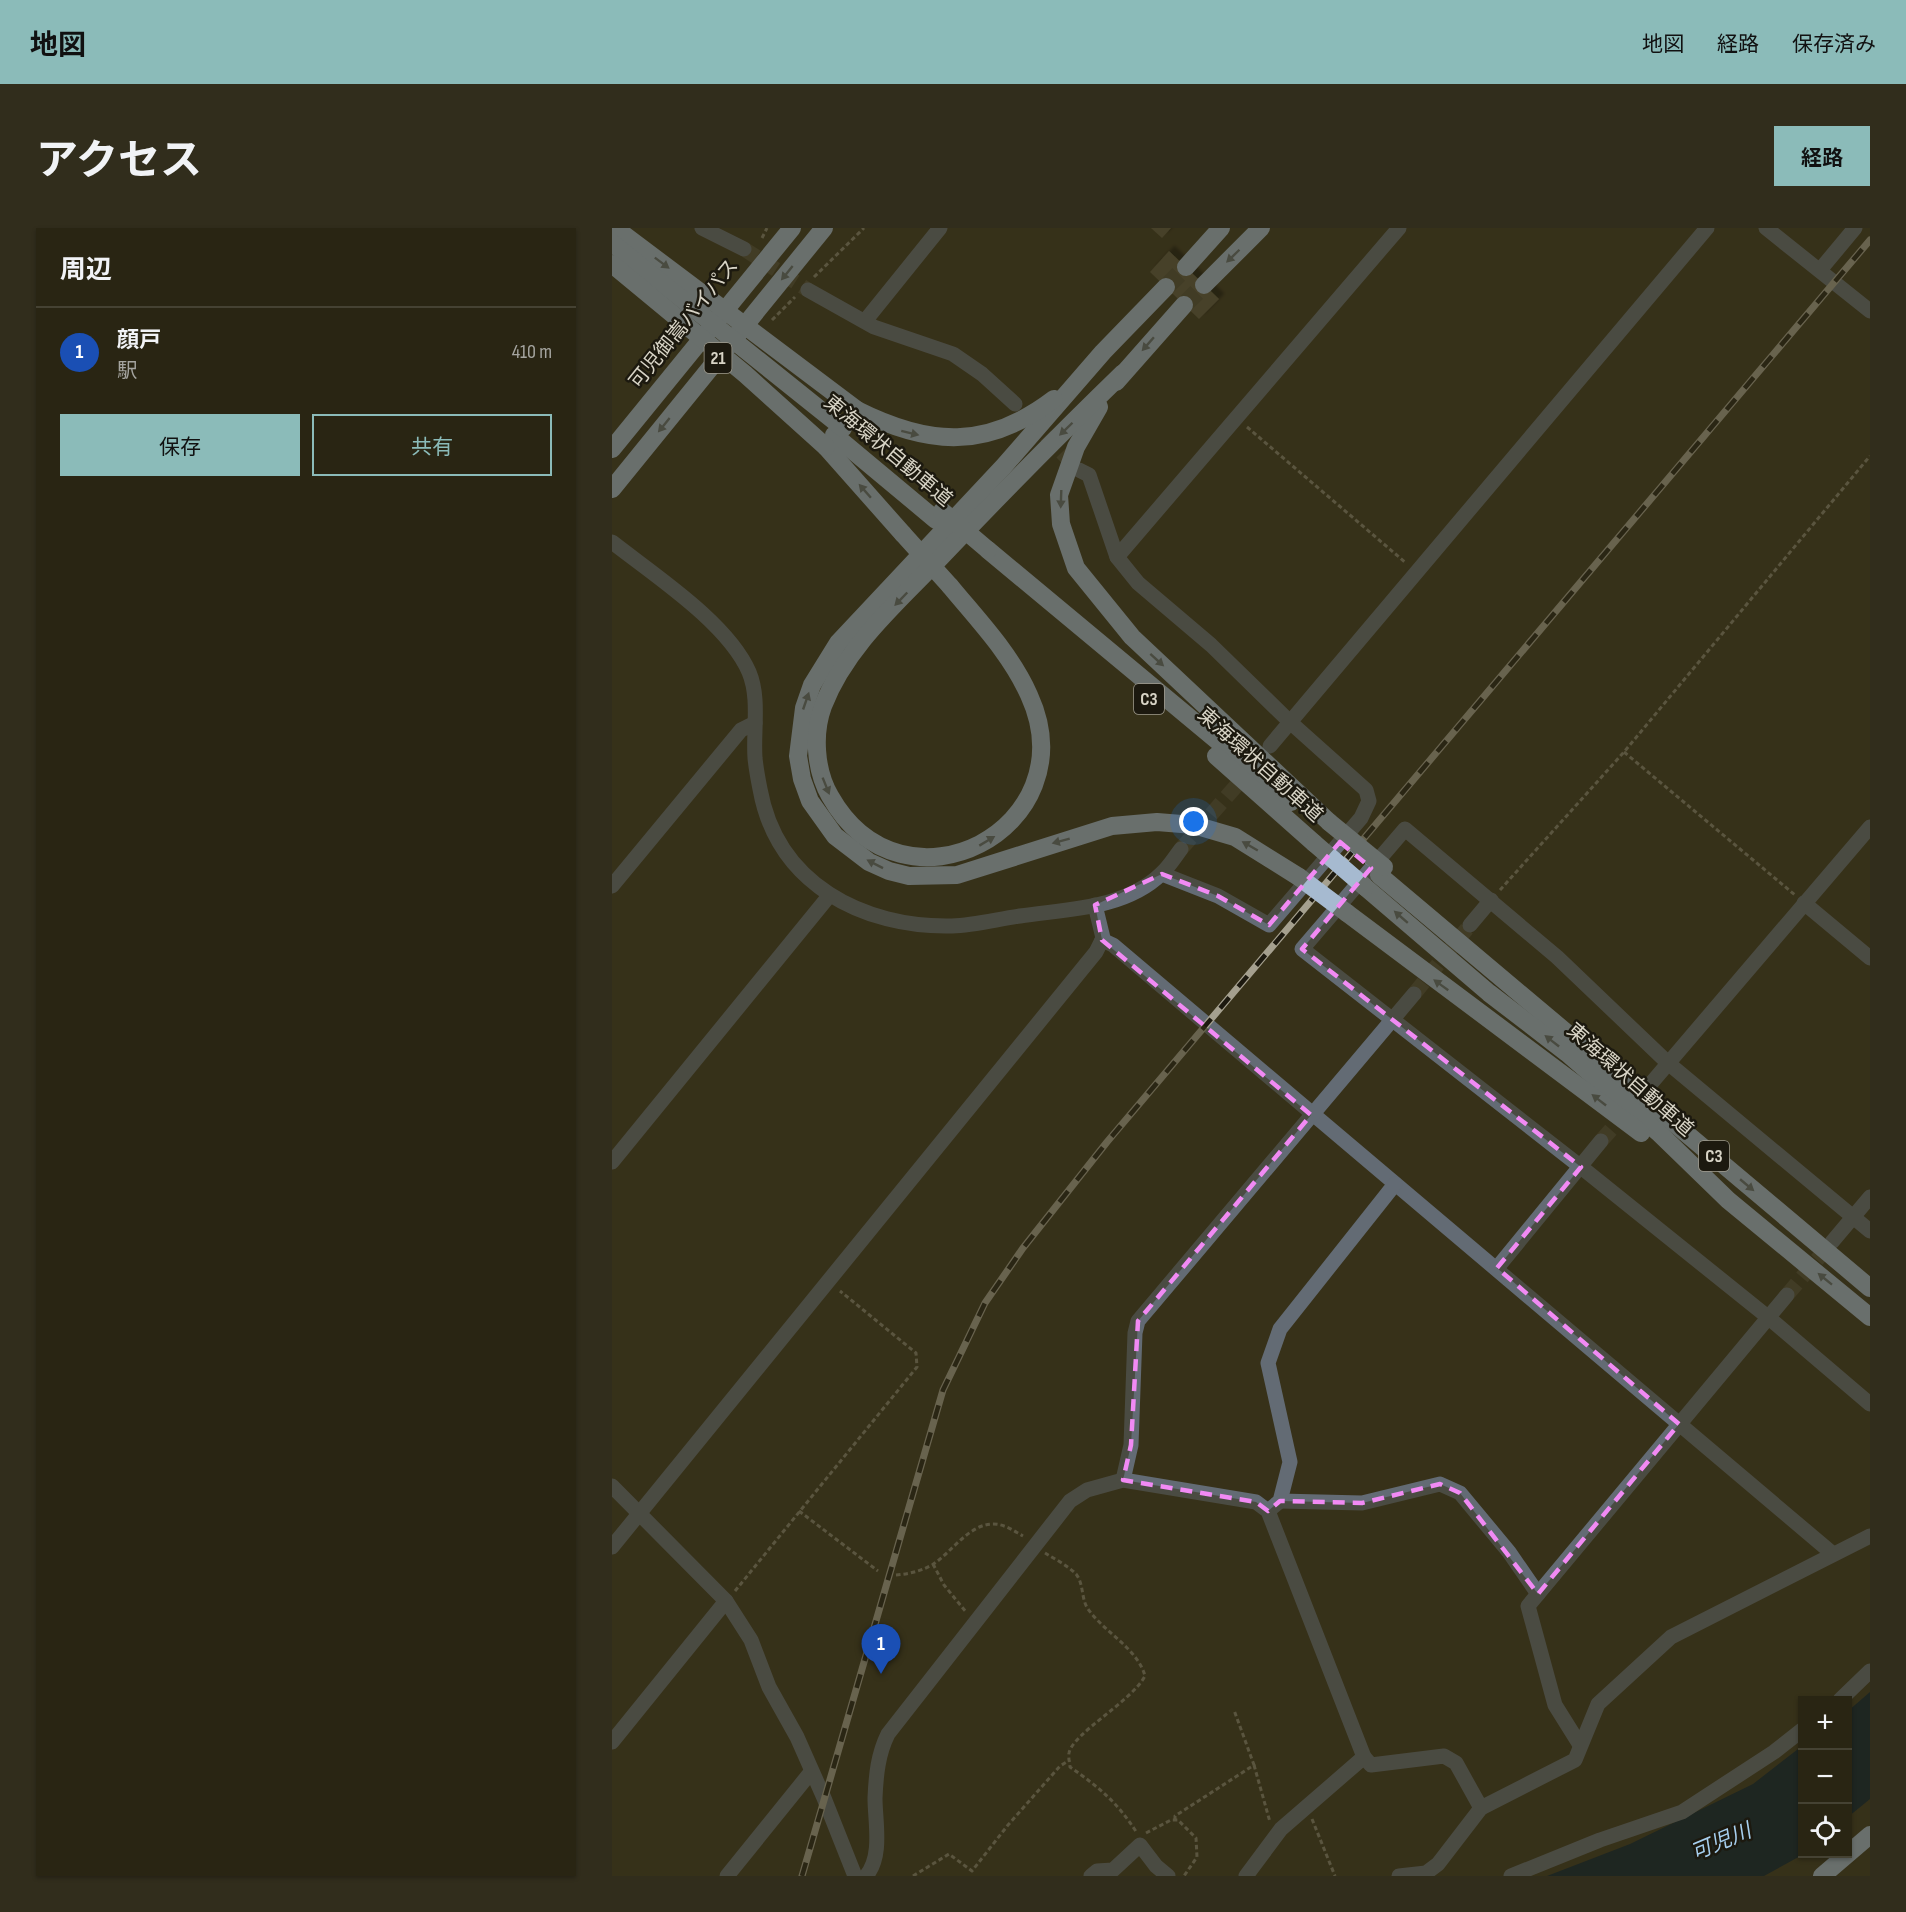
<!DOCTYPE html>
<html lang="ja">
<head>
<meta charset="utf-8">
<style>
  :root { --surface:#292513; --page:#312d1c; --text:#f1f3f6; --muted:#a5a5a0; --line:#454233; --accent:#8bbbb9 }
  body { margin:0; font-family:"Sofia Sans Condensed","Noto Sans JP",sans-serif; background:var(--page); color:var(--text) }
  .controls { position:absolute; right:18px; bottom:18px; display:grid; overflow:hidden; border-radius:0px; box-shadow:0 2px 4px #0004 }
  .controls button { width:54px; height:54px; display:grid; place-items:center; padding:0; border:0; border-bottom:2px solid var(--line); background:var(--surface); color:var(--text); font:30px sans-serif }
  .you { position:absolute; left:582px; top:594px; width:21px; height:21px; margin:-15px; border:4px solid #fff; border-radius:50%; background:#1a73e8; box-shadow:0 0 0 9px #1a73e833 }
  .badge { display:grid; place-items:center; width:39px; height:39px; border-radius:50%; background:var(--accent); color:#fff; font-size:20px; font-weight:700 }
  .pin { position:absolute; translate:-50% -50px; filter:drop-shadow(0 2px 3px #0008) }
  .pin::after { content:''; position:absolute; top:32px; width:21px; height:18px; background:inherit; clip-path:polygon(0 0,100% 0,50% 100%) }
  .list { margin:0; padding:0; list-style:none }
  h2 { display:flex; justify-content:space-between; align-items:center; height:78px; margin:0; padding:0 24px; font-size:26px }
  h2 small { font-size:20px; font-weight:400; color:var(--muted) }
  .list li { display:grid; grid-template-columns:39px 1fr auto; gap:18px; align-items:center; box-sizing:border-box; height:90px; padding:0 24px; border-top:2px solid var(--line) }
  .list b { display:block; font-size:22px; white-space:nowrap }
  .list p { margin:0; font-size:20px; white-space:nowrap; color:var(--muted) }
  .list em { font-size:20px; font-style:normal; color:var(--muted) }
  .actions { display:flex; gap:12px; padding:18px 24px }
  .actions a { flex:1; padding:14px 0; border:2px solid var(--accent); border-radius:0px; text-align:center; font-size:21px; color:var(--accent) }
  .actions .main { background:var(--accent); color:#111 }
  .icon { flex:none; width:33px; height:33px; fill:none; stroke:currentColor; stroke-width:2; stroke-linecap:round; stroke-linejoin:round }
  .map { position:relative; flex:none; width:1258px; height:1648px; overflow:hidden; border-radius:0px }
  header { display:flex; align-items:center; gap:36px; box-sizing:border-box; height:84px; padding:0 30px; background:var(--accent); color:#111 }
  header strong { font-size:28px }
  nav { display:flex; gap:33px; margin-inline-start:auto; font-size:21px }
  .intro { display:flex; align-items:center; justify-content:space-between; box-sizing:border-box; height:144px; padding:0 36px }
  h1 { margin:0; font-size:42px }
  .button { padding:15px 27px; border-radius:0px; background:var(--accent); color:#111; font-size:21px; font-weight:700 }
  main { display:flex; gap:36px; padding:0 36px }
  aside { flex:1; background:var(--surface); border-radius:0px; box-shadow:0 2px 4px #0004 }
  .map>svg:first-child { display:block }
</style>
</head>
<body>
<header>
<strong>地図</strong>
<nav><a>地図</a><a>経路</a><a>保存済み</a></nav>
</header>
<div class="intro"><h1>アクセス</h1><a class="button">経路</a></div>
<main>
<aside>
<h2>周辺<small></small></h2>
<ul class="list">
<li><span class="badge" style="background:#1a4fb4">1</span><div><b>顔戸</b><p>駅</p></div><em>410 m</em></li>
</ul>
<div class="actions"><a class="main">保存</a><a>共有</a></div>
</aside>
<div class="map">
<svg width="1258" height="1648" viewBox="0 0 1258 1648">
  <defs>
    <filter id="shadow"><feDropShadow dx="5.5" dy="-5.5" stdDeviation="1.5" flood-color="#0009"/></filter>
  </defs>
  <rect width="100%" height="100%" fill="#373119"/>
  <g fill="#00192b">
    <polygon points="1258,1464 1258,1571 1236,1589 1236,1483"/>
    <polygon points="1190,1518 1192,1626 1152,1648 935,1648 1018,1616 1141,1556"/>
  </g>
  <g fill="#5b553c" filter="url(#shadow)">
    <polygon points="539,0 559,0 550,10"/>
    <polygon points="557,23 607,71 587,91 538,44"/>
  </g>
  <g fill="none" stroke-linecap="round" stroke-linejoin="round">
    <g stroke="#4f4933" stroke-width="15" stroke-dasharray="15 8" stroke-linecap="butt">
      <polyline points="132,21 196,62"/>
      <polyline points="418,191 466,241"/>
      <polyline points="569,621 638,542"/>
      <polyline points="802,766 858,697"/>
      <polyline points="989,913 1017,881"/>
      <polyline points="1175,1067 1220,1014"/>
    </g>
    <g stroke="#4f4933" stroke-width="18" stroke-dasharray="18 9" stroke-linecap="butt">
      <polyline points="554,59 574,39"/>
      <polyline points="572,77 592,57"/>
    </g>
    <g stroke="#85806d" stroke-width="3" stroke-dasharray="4.5 3" stroke-linecap="butt">
      <polyline points="150,10 155,0"/>
      <polyline points="202,49 252,0"/>
      <polyline points="160,92 183,69"/>
      <polyline points="635,199 794,335"/>
      <polyline points="1012,524 1183,667"/>
      <polyline points="888,662 1012,524 1258,228"/>
      <polyline points="187,1283 266,1343"/>
      <path d="M433,1325C443,1331 456,1338 464,1346C472,1356 469,1371 476,1381C492,1404 526,1421 533,1448C519,1474 461,1505 457,1525C456,1529 458,1536 458,1539C488,1560 505,1574 525,1605"/>
      <polyline points="321,1336 332,1357 354,1384"/>
      <path d="M284,1347C297,1346 309,1343 320,1337C339,1325 357,1296 381,1296C393,1296 402,1303 411,1308"/>
      <polyline points="123,1363 305,1139 304,1125 228,1063"/>
      <polyline points="642,1537 658,1594"/>
      <polyline points="700,1591 723,1648"/>
      <polyline points="563,1592 563,1588 642,1537 622,1482"/>
      <polyline points="534,1605 559,1592 566,1592 584,1610 585,1629 572,1648"/>
      <polyline points="301,1648 337,1626 360,1643 396,1597 448,1538 458,1532"/>
    </g>
    <g stroke="#636b74" stroke-width="15">
      <polyline points="90,0 132,21"/>
      <polyline points="1154,0 1258,83"/>
      <polyline points="1208,42 1243,0"/>
      <polyline points="196,62 262,99 341,126 370,146 403,176"/>
      <polyline points="253,93 328,0"/>
      <polyline points="467,242 477,247 505,329 526,355 599,417 678,494 754,562 757,573 749,590 657,697 606,668 550,646"/>
      <path d="M0,314C42,347 116,395 137,444C148,470 141,503 143,530C144,540 146,551 148,561C165,656 251,700 340,698C363,697 386,691 408,688C454,681 513,681 549,646C557,639 563,629 569,621"/>
      <polyline points="505,329 787,0"/>
      <polyline points="658,518 1095,0"/>
      <polyline points="0,658 129,502 143,495"/>
      <polyline points="1192,675 1258,730"/>
      <polyline points="858,697 879,672"/>
      <polyline points="490,712 501,717 1221,1326"/>
      <polyline points="1036,859 1258,599"/>
      <polyline points="0,934 217,668"/>
      <polyline points="1258,1003 1056,835 945,729 793,601 690,721 969,939 1157,1090 1258,1176"/>
      <polyline points="1220,1014 1258,969"/>
      <polyline points="885,1040 989,913"/>
      <polyline points="511,1252 519,1217 523,1105 526,1093 802,766"/>
      <polyline points="0,1258 114,1373 139,1412 157,1459 185,1509 212,1570 243,1648"/>
      <polyline points="668,1273 750,1275 828,1256 848,1265 897,1324 926,1366"/>
      <polyline points="656,1283 668,1273 678,1234 656,1135 668,1101 783,956"/>
      <polyline points="0,1319 484,724 491,710 483,677"/>
      <polyline points="1228,1472 1258,1443"/>
      <polyline points="0,1514 114,1373"/>
      <polyline points="968,1517 943,1477 916,1378 1175,1067"/>
      <polyline points="752,1529 759,1537 832,1528 844,1535 869,1580"/>
      <polyline points="115,1648 199,1544"/>
      <path d="M254,1648C271,1628 263,1594 263,1570C264,1547 266,1526 276,1506L458,1273L475,1262L511,1252L644,1274L656,1283L752,1529L669,1601L634,1648"/>
      <polyline points="479,1648 485,1643 501,1642 528,1617 544,1638 556,1648"/>
      <polyline points="787,1648 814,1645 826,1636 869,1580 963,1532 986,1476 1059,1409 1258,1308"/>
      <polyline points="899,1648 988,1612 1070,1584 1162,1524 1190,1502"/>
    </g>
    <g stroke="#a6bad0" stroke-width="18">
      <polyline points="574,39 609,0"/>
      <polyline points="592,57 649,0"/>
      <polyline points="554,59 491,124 392,238 226,415 200,457 192,480 186,528 190,551 198,573 223,608 257,634 277,643 297,648 345,647 500,598 545,594 582,597 623,609 687,649"/>
      <polyline points="504,154 572,77"/>
      <polyline points="487,179 464,219 447,267 449,296 464,340 520,409 717,594"/>
      <path d="M245,182C317,218 375,222 442,171"/>
      <polyline points="222,207 324,292"/>
      <polyline points="214,219 291,306"/>
      <polyline points="0,221 180,0"/>
      <polyline points="0,261 212,0"/>
      <polyline points="376,322 679,574"/>
      <path d="M338,358C366,392 399,426 417,467C478,600 291,698 218,568C203,542 201,505 211,478C234,418 286,374 329,329C389,266 449,205 511,145"/>
      <polyline points="604,528 702,615"/>
      <polyline points="767,647 1258,1060"/>
      <polyline points="753,659 877,765 955,825 1048,906 1116,972 1258,1089"/>
      <polyline points="735,685 1029,905"/>
      <polyline points="1210,1648 1258,1607"/>
    </g>
    <defs>
      <polyline id="rail" points="190,1648 331,1162 373,1075 411,1020 495,914 1258,12"/>
    </defs>
    <use href="#rail" stroke="#a5a08f" stroke-width="7"/>
    <use href="#rail" stroke="#1c190f" stroke-width="4.5" stroke-dasharray="14" stroke-linecap="butt"/>
    <g stroke="#a6bad0" stroke-width="18">
      <polyline points="3,0 245,182"/>
      <polyline points="0,15 231,200"/>
      <polyline points="0,36 133,146 214,219"/>
      <polyline points="330,283 376,322"/>
      <polyline points="291,306 338,358"/>
      <polyline points="717,594 772,639"/>
      <polyline points="702,615 753,659"/>
      <polyline points="687,649 735,685"/>
    </g>
  </g>
  <defs><path id="oneway-solid" d="M-6-.8H1V-3.2L6.5 0L1 3.2V.8H-6Z" transform="scale(1.5)"/></defs>
  <g fill="#616a70">
    <use href="#oneway-solid" transform="translate(621 28) rotate(136)"/>
    <use href="#oneway-solid" transform="translate(50 35) rotate(37)"/>
    <use href="#oneway-solid" transform="translate(175 45) rotate(129)"/>
    <use href="#oneway-solid" transform="translate(536 116) rotate(131)"/>
    <use href="#oneway-solid" transform="translate(52 197) rotate(129)"/>
    <use href="#oneway-solid" transform="translate(454 201) rotate(136)"/>
    <use href="#oneway-solid" transform="translate(298 205) rotate(14)"/>
    <use href="#oneway-solid" transform="translate(253 263) rotate(-131)"/>
    <use href="#oneway-solid" transform="translate(449 271) rotate(92)"/>
    <use href="#oneway-solid" transform="translate(289 371) rotate(134)"/>
    <use href="#oneway-solid" transform="translate(545 432) rotate(42)"/>
    <use href="#oneway-solid" transform="translate(194 473) rotate(-71)"/>
    <use href="#oneway-solid" transform="translate(214 558) rotate(68)"/>
    <use href="#oneway-solid" transform="translate(375 613) rotate(-31)"/>
    <use href="#oneway-solid" transform="translate(449 613) rotate(165)"/>
    <use href="#oneway-solid" transform="translate(638 618) rotate(-150)"/>
    <use href="#oneway-solid" transform="translate(263 636) rotate(-153)"/>
    <use href="#oneway-solid" transform="translate(789 689) rotate(-139)"/>
    <use href="#oneway-solid" transform="translate(829 757) rotate(-144)"/>
    <use href="#oneway-solid" transform="translate(940 813) rotate(-142)"/>
    <use href="#oneway-solid" transform="translate(987 872) rotate(-142)"/>
    <use href="#oneway-solid" transform="translate(1135 957) rotate(40)"/>
    <use href="#oneway-solid" transform="translate(1213 1051) rotate(-141)"/>
  </g>
  <path d="M0 0H1258V1648H0ZM728,614L759,640L690,721L969,939L885,1040L1067,1196L926,1366L848,1265L828,1256L750,1275L668,1273L656,1283L644,1274L511,1252L519,1217L526,1093L699,887L490,712L483,677L550,646L606,668L657,697Z" fill="#373119" fill-opacity=".55" fill-rule="evenodd"/>
  <path fill="none" stroke="#f18af4" stroke-width="4.5" stroke-dasharray="12 8" stroke-linejoin="round" d="M728,614L759,640L690,721L969,939L885,1040L1067,1196L926,1366L848,1265L828,1256L750,1275L668,1273L656,1283L644,1274L511,1252L519,1217L526,1093L699,887L490,712L483,677L550,646L606,668L657,697Z"/>
  <g text-anchor="middle" dominant-baseline="central" stroke-width="5" stroke-linejoin="round" paint-order="stroke">
    <g fill="#1c190f" stroke="#a09c8f" stroke-width="1.5">
      <rect x="92.5" y="115" width="27" height="30" rx="4.5"/>
      <rect x="522" y="456" width="30" height="30" rx="4.5"/>
      <rect x="1087" y="913" width="30" height="30" rx="4.5"/>
    </g>
    <g font-size="18" font-weight="bold" fill="#d8d4c6">
      <text x="106" y="130">21</text>
      <text x="537" y="471">C3</text>
      <text x="1102" y="928">C3</text>
    </g>
    <g font-size="20" fill="#d8d4c6" stroke="#1c190f">
      <text transform="translate(72 96) rotate(-51)">可児御嵩バイパス</text>
      <text transform="translate(276 223) rotate(40)">東海環状自動車道</text>
      <text transform="translate(648 537) rotate(42)">東海環状自動車道</text>
      <text transform="translate(1018 852) rotate(41)">東海環状自動車道</text>
    </g>
    <g font-size="21" font-style="italic" fill="#a7cfee" stroke="#1c190f">
      <text transform="translate(1109 1614) rotate(-23)">可児川</text>
    </g>
  </g>
</svg>
<div class="controls">
<button>+</button>
<button>−</button>
<button><svg class="icon" aria-label="locate" viewBox="0 0 24 24"><circle cx="12" cy="12" r="6"/><path d="M12 2v4M12 18v4M2 12h4M18 12h4"/></svg></button>
</div>
<div class="you"></div>
<div class="pin badge" style="left:269px;top:1446px;background:#1a4fb4">1</div>
</div>
</main>
</body>
</html>
